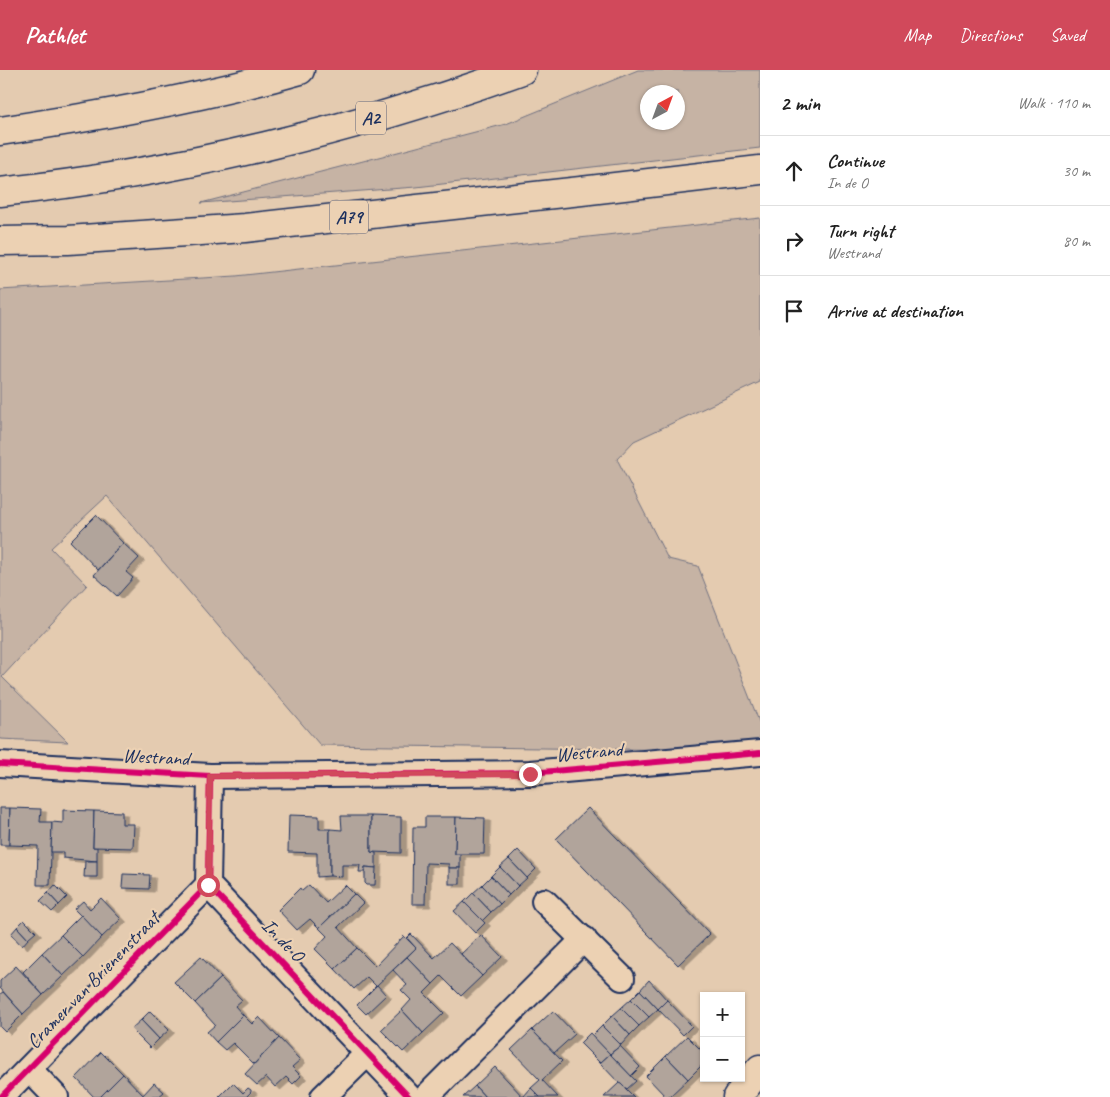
<!DOCTYPE html>
<html lang="en">
<head>
<meta charset="utf-8">
<style>
  :root { --surface:#fff; --page:#f6f6f6; --text:#222; --muted:#767676; --line:#e0e0e0; --accent:#d1495b }
  body { margin:0; font-family:Caveat,sans-serif; background:var(--page); color:var(--text) }
  .controls { position:absolute; right:15px; bottom:15px; display:grid; overflow:hidden; border-radius:0px; box-shadow:0 1px 4px #0004 }
  .controls button { width:45px; height:45px; display:grid; place-items:center; padding:0; border:0; border-bottom:1px solid var(--line); background:var(--surface); color:var(--text); font:25px sans-serif }
  .compass { position:absolute; left:640px; top:15px; width:45px; height:45px; border-radius:50%; background:var(--surface); box-shadow:0 1px 4px #0004; rotate:41deg }
  .stop { position:absolute; width:15px; height:15px; margin:-11px; border:4px solid #d1495b; border-radius:50%; background:#fff }
  .stop.end { background:#d1495b; border-color:#fff; box-shadow:0 1px 5px #0008 }
  .list { margin:0; padding:0; list-style:none }
  h2 { display:flex; justify-content:space-between; align-items:center; height:65px; margin:0; padding:0 20px; font-size:21px }
  h2 small { font-size:16px; font-weight:400; color:var(--muted) }
  .list li { display:grid; grid-template-columns:32px 1fr auto; gap:15px; align-items:center; box-sizing:border-box; height:70px; padding:0 20px; border-top:1px solid var(--line) }
  .list b { display:block; font-size:19px; white-space:nowrap }
  .list p { margin:0; font-size:16px; white-space:nowrap; color:var(--muted) }
  .list em { font-size:16px; font-style:normal; color:var(--muted) }
  .icon { flex:none; width:28px; height:28px; fill:none; stroke:currentColor; stroke-width:2; stroke-linecap:round; stroke-linejoin:round }
  .map { position:relative; flex:none; width:760px; height:1027px; overflow:hidden }
  header { display:flex; align-items:center; gap:30px; box-sizing:border-box; height:70px; padding:0 25px; background:var(--accent); color:#fff }
  header strong { font-size:24px }
  nav { display:flex; gap:28px; margin-inline-start:auto; font-size:18px }
  main { display:flex }
  aside { flex:1; background:var(--surface) }
  .map>svg:first-child { display:block }
</style>
</head>
<body>
<header>
<strong>Pathlet</strong>
<nav><a>Map</a><a>Directions</a><a>Saved</a></nav>
</header>
<main>
<div class="map">
<svg width="760" height="1027" viewBox="0 0 760 1027">
  <defs>
    <filter id="shadow"><feDropShadow dx="5.5" dy="3" stdDeviation="0" flood-color="#0004"/></filter>
  </defs>
  <rect width="100%" height="100%" fill="#e4cbb0"/>
  <filter id="ink" filterUnits="userSpaceOnUse"><feTurbulence type="fractalNoise" baseFrequency=".02" numOctaves="2"/><feDisplacementMap in="SourceGraphic" scale="10" xChannelSelector="R" yChannelSelector="G"/><feConvolveMatrix kernelMatrix="1 2 1 2 8 2 1 2 1" color-interpolation-filters="sRGB"/></filter>
  <g filter="url(#ink)">
    <g fill="#c6b3a4" stroke="#707181" fill-rule="evenodd">
      <path d="M638,0H760V78L416,117L201,133L506,54ZM648,22H678V52H648Z"/>
      <polygon points="760,148 760,312 634,371 617,389 668,489 698,496 760,654 760,672 691,680 320,675 107,426 51,478 87,515 2,607 68,672 0,669 0,220 236,206"/>
    </g>
    <g fill="#b1a49b" stroke="#1b2f5e" filter="url(#shadow)">
      <polygon points="96,445 123,473 98,500 70,471"/>
      <polygon points="123,473 139,488 126,502 133,508 117,526 94,505"/>
      <polygon points="0,738 10,738 9,775 0,775"/>
      <polygon points="10,738 41,739 40,752 52,752 50,815 37,815 38,776 9,775"/>
      <polygon points="588,738 710,864 678,895 556,769"/>
      <polygon points="63,740 94,741 93,777 97,777 97,791 63,788 63,782 51,782 52,752 63,753"/>
      <polygon points="94,741 122,742 122,754 134,754 133,778 93,777"/>
      <polygon points="289,745 319,746 319,759 330,759 330,806 317,807 317,783 288,782"/>
      <polygon points="341,746 371,746 371,782 376,783 376,798 365,797 365,802 359,802 360,795 342,795 342,807 330,806 330,759 342,760"/>
      <polygon points="371,746 401,747 401,783 371,782"/>
      <polygon points="425,747 456,747 455,784 460,784 460,798 449,798 449,794 426,793 425,834 412,834 413,757 425,757"/>
      <polygon points="456,747 485,748 484,784 455,784"/>
      <polygon points="518,780 536,799 527,808 509,789"/>
      <polygon points="509,789 527,808 518,816 500,797"/>
      <polygon points="85,791 97,791 97,807 84,807"/>
      <polygon points="365,797 376,798 375,815 367,815 365,813"/>
      <polygon points="500,797 518,816 509,825 491,806"/>
      <rect x="449" y="798" width="11" height="16"/>
      <polygon points="123,804 150,805 149,819 122,818"/>
      <polygon points="491,806 509,825 500,834 482,815"/>
      <polygon points="55,815 67,827 59,835 48,823"/>
      <polygon points="309,815 326,833 345,815 354,824 319,858 310,849 297,860 278,840 300,818 302,821"/>
      <polygon points="482,815 500,834 491,842 473,823"/>
      <polygon points="48,823 59,835 52,842 40,831"/>
      <polygon points="473,823 491,842 482,851 464,832"/>
      <polygon points="354,824 363,833 338,857 357,878 335,899 315,879 327,866 319,858"/>
      <polygon points="101,828 121,849 102,867 74,839 83,831 90,839"/>
      <polygon points="464,832 485,853 475,863 454,841"/>
      <polygon points="81,845 102,867 83,887 61,865"/>
      <polygon points="24,850 36,862 28,869 17,857"/>
      <polygon points="17,857 28,869 22,876 11,864"/>
      <polygon points="411,864 434,888 450,873 482,906 461,926 441,906 433,914 407,887 416,878 407,868"/>
      <polygon points="61,865 83,887 63,906 42,883"/>
      <polygon points="481,865 502,887 482,906 461,884"/>
      <polygon points="404,866 416,878 376,916 367,907 354,919 335,899 357,878 375,896"/>
      <polygon points="42,883 63,906 43,925 23,902"/>
      <polygon points="201,887 221,908 195,933 174,912"/>
      <polygon points="407,887 433,914 424,923 444,943 423,963 402,940 411,930 401,920 407,915 393,900"/>
      <polygon points="16,896 43,925 23,944 0,918 0,911"/>
      <polygon points="221,908 242,930 235,936 243,945 216,972 207,962 215,955 195,933"/>
      <polygon points="649,910 667,930 658,939 640,920"/>
      <polygon points="377,915 386,925 366,944 357,935"/>
      <polygon points="640,920 658,939 649,947 631,929"/>
      <polygon points="3,922 23,944 5,962 0,957 0,924"/>
      <polygon points="631,929 649,947 639,956 621,938"/>
      <polygon points="667,930 692,956 683,965 658,939"/>
      <polygon points="621,938 639,956 630,965 612,946"/>
      <polygon points="402,940 423,963 403,982 381,960"/>
      <polygon points="150,941 169,960 159,969 141,950"/>
      <polygon points="553,941 575,964 554,983 532,960"/>
      <polygon points="243,945 252,954 259,947 279,968 254,994 233,973 225,980 216,972"/>
      <polygon points="612,946 630,965 621,975 602,956"/>
      <polygon points="141,950 159,969 150,978 131,959"/>
      <polygon points="602,956 621,975 610,984 592,966"/>
      <polygon points="532,960 562,991 542,1010 558,1027 540,1027 531,1018 540,1010 511,980"/>
      <polygon points="590,963 610,984 600,993 580,973"/>
      <polygon points="687,966 704,983 704,993 688,1009 666,986"/>
      <polygon points="279,968 300,990 292,997 301,1006 293,1014 286,1007 275,1017 266,1007 257,1015 245,1004"/>
      <polygon points="620,976 640,997 631,1006 610,984"/>
      <polygon points="101,982 123,1004 100,1027 94,1027 76,1008"/>
      <polygon points="610,984 636,1011 627,1019 619,1013 600,993"/>
      <polygon points="666,986 688,1009 669,1027 666,1027 646,1006"/>
      <polygon points="495,997 523,1027 531,1018 540,1027 485,1027 475,1016"/>
      <polygon points="123,1004 143,1025 154,1013 164,1022 158,1027 100,1027"/>
      <polygon points="233,1013 243,1023 248,1018 251,1020 251,1022 246,1027 219,1027"/>
      <polygon points="619,1013 621,1014 634,1027 604,1027"/>
      <polygon points="475,1016 485,1027 463,1027"/>
    </g>
    <g fill="none" stroke-linecap="round" stroke-linejoin="round">
      <defs>
        <g id="minor">
          <polyline points="0,694 210,706 530,703 760,683"/>
          <polyline points="210,706 208,815 409,1027"/>
          <polyline points="544,831 622,908"/>
          <polyline points="29,999 56,1027"/>
          <polyline points="1,1027 208,815"/>
          <polyline points="323,1027 368,983"/>
          <polyline points="426,1027 584,869"/>
        </g>
        <polyline id="tertiary" points="737,1027 760,999"/>
        <g id="motorway">
          <path d="M0,61C101,46 202,28 300,0"/>
          <path d="M0,122C176,103 356,60 522,0"/>
          <polyline points="0,171 68,170 245,158 581,121 760,100"/>
        </g>
      </defs>
      <use href="#minor" stroke="#1b2f5e" stroke-width="28"/>
      <use href="#tertiary" stroke="#1b2f5e" stroke-width="31"/>
      <use href="#motorway" stroke="#1b2f5e" stroke-width="31"/>
      <use href="#minor" stroke="#ecd1b3" stroke-width="24"/>
      <use href="#tertiary" stroke="#ecd1b3" stroke-width="28"/>
      <use href="#motorway" stroke="#ecd1b3" stroke-width="28"/>
      <defs>
        <g id="cycleway">
          <polyline points="0,694 210,706 530,703 760,683"/>
          <polyline points="210,706 208,815 409,1027"/>
          <polyline points="1,1027 208,815"/>
        </g>
      </defs>
      <use href="#cycleway" stroke="#ecd1b3" stroke-width="9"/>
      <use href="#cycleway" stroke="#d6006c" stroke-width="6"/>
    </g>
  </g>
  <g fill="none" stroke-linecap="round" stroke-linejoin="round" filter="url(#ink)">
    <polyline stroke="#d1495b" stroke-width="6" points="208,815 210,706 530,704"/>
  </g>
  <g text-anchor="middle" dominant-baseline="central" stroke-width="4.5" stroke-linejoin="round" paint-order="stroke">
    <g fill="#ecd1b3" stroke="#5a6078" stroke-width="1">
      <rect x="356" y="31.5" width="30" height="33" rx="4"/>
      <rect x="330" y="130.5" width="38" height="33" rx="4"/>
    </g>
    <g font-size="19" font-weight="bold" fill="#1b2f5e">
      <text x="371" y="48">A2</text>
      <text x="349" y="147">A79</text>
    </g>
    <g font-size="20" fill="#1b2f5e" stroke="#ecd1b3">
      <text transform="translate(589 682) rotate(-5)">Westrand</text>
      <text transform="translate(156 687) rotate(3)">Westrand</text>
      <text transform="translate(283 870) rotate(46)">In de O</text>
      <text transform="translate(93 910) rotate(-46)">Cramer van Brienenstraat</text>
    </g>
  </g>
</svg>
<div class="controls">
<button>+</button>
<button>−</button>
</div>
<svg class="compass" viewBox="-18 -18 36 36"><path d="M0-13l5 13h-10z" fill="#e53935"/><path d="M0 13l5-13h-10z" fill="#767676"/></svg>
<div class="stop" style="left:208px;top:815px"></div>
<div class="stop end" style="left:530px;top:704px"></div>
</div>
<aside>
<h2>2 min<small>Walk · 110 m</small></h2>
<ul class="list">
<li><svg class="icon" aria-label="ahead" viewBox="0 0 24 24"><path d="M12 20V5M6 11l6-6 6 6"/></svg><div><b>Continue</b><p>In de O</p></div><em>30 m</em></li>
<li><svg class="icon" aria-label="right" viewBox="0 0 24 24"><path d="M7 20v-9h11M14 6l5 5-5 5"/></svg><div><b>Turn right</b><p>Westrand</p></div><em>80 m</em></li>
<li><svg class="icon" aria-label="arrive" viewBox="0 0 24 24"><path d="M6 21V4h12l-3 4 3 4H6"/></svg><div><b>Arrive at destination</b></div></li>
</ul>
</aside>
</main>
</body>
</html>
